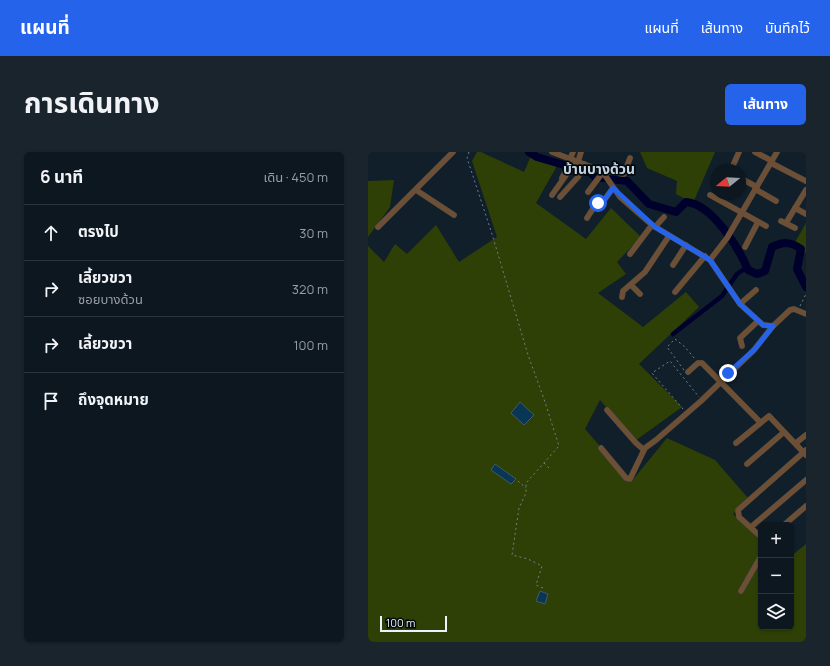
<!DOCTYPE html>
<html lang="th">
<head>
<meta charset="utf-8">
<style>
  :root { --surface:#0c1720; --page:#1a242d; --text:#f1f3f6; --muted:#9a9fa5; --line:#2c363e; --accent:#2563eb }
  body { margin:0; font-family:Manrope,"Noto Sans Thai",sans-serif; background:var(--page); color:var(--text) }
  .controls { position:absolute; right:12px; bottom:12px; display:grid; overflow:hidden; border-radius:6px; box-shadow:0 1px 3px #0004 }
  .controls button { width:36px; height:36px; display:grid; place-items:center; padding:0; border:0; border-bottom:1px solid var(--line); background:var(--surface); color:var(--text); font:20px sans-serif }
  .compass { position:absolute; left:342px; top:12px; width:36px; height:36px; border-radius:50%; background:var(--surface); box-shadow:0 1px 3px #0004; rotate:252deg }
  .scale { position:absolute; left:12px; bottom:10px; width:67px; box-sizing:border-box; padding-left:4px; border:2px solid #eaf3fc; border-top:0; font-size:11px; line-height:14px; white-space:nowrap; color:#eaf3fc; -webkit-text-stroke:3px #04080d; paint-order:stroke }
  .stop { position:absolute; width:12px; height:12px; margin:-9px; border:3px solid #2563eb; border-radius:50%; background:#fff }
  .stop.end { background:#2563eb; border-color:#fff; box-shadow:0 1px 4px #0008 }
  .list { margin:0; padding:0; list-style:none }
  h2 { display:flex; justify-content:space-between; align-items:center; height:52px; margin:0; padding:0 16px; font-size:17px }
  h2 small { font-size:13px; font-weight:400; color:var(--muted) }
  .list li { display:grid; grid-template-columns:26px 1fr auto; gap:12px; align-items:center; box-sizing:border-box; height:56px; padding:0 16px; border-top:1px solid var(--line) }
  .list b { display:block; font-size:15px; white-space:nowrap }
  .list p { margin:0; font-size:13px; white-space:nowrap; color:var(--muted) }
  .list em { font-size:13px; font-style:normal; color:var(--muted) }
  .icon { flex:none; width:22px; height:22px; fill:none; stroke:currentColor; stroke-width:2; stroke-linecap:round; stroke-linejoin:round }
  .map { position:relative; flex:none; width:438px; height:490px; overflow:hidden; border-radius:6px }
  header { display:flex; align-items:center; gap:24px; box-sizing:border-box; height:56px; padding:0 20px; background:var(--accent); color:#fff }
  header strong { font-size:19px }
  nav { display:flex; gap:22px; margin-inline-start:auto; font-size:14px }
  .intro { display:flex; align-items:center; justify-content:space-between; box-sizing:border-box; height:96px; padding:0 24px }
  h1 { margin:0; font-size:28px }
  .button { padding:10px 18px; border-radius:6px; background:var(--accent); color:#fff; font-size:14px; font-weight:700 }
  main { display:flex; gap:24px; padding:0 24px }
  aside { flex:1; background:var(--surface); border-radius:6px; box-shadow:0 1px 3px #0004 }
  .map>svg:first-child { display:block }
</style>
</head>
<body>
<header>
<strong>แผนที่</strong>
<nav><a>แผนที่</a><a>เส้นทาง</a><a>บันทึกไว้</a></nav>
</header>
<div class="intro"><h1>การเดินทาง</h1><a class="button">เส้นทาง</a></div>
<main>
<aside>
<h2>6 นาที<small>เดิน · 450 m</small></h2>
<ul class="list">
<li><svg class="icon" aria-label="ahead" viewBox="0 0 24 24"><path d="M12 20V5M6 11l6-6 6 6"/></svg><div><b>ตรงไป</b></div><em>30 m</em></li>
<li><svg class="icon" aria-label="right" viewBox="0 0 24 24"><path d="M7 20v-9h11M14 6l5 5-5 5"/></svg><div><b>เลี้ยวขวา</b><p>ซอยบางด้วน</p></div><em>320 m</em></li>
<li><svg class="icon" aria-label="right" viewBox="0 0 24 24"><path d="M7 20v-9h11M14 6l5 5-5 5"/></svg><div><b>เลี้ยวขวา</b></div><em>100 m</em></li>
<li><svg class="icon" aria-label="arrive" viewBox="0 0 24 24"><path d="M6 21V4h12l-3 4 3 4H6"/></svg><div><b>ถึงจุดหมาย</b></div></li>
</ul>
</aside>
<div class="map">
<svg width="438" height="490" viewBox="0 0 438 490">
  <rect width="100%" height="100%" fill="#101f2a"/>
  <g fill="#2e4006">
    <polygon points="109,0 113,0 156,20 163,4 190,12 168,51 218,87 243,56 273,85 249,110 258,122 230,141 275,175 318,140 331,155 271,212 314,255 267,289 232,248 217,277 263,330 299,286 347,308 380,346 365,362 393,389 393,475 423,475 423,404 438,392 438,490 0,490 0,94 16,110 27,92 39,102 68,73 91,110 129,85 104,9"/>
    <polygon points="272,0 347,0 325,51 308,42 309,29 279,16"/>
    <polygon points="26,28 22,55 0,85 0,29"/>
    <polygon points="438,71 438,101 426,92"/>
  </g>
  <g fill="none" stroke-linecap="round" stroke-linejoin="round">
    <polyline stroke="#00002c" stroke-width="4.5" points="305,182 354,144 369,122 379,115"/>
    <path stroke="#00002c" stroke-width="8" d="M161,0L169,5L223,21L227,25L259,29L281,52L308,60L318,50C344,52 371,96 380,118L389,122L397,119L404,95C415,90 422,89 433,97L429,117L438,135"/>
  </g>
  <g fill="#083756" stroke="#475765">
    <polygon points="152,250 166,263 156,273 143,261"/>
    <polygon points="127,312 148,327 143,332 123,318"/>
    <polygon points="172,439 180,442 177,452 168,449"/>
  </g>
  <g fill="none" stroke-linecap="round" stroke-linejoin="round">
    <defs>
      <g id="minor">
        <polyline points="184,0 234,19 252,45 284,73 342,108 372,152 395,173 405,174 422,158 426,157 438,162"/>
        <polyline points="387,0 404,9"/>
        <polyline points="202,7 205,0"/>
        <polyline points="210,10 213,0"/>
        <polyline points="403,11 438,29"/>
        <polyline points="363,18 371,0"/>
        <polyline points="234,19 256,22 262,6"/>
        <polyline points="194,26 204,7"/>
        <polyline points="372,26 389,35"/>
        <polyline points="387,37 408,49"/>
        <polyline points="48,38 86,63"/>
        <polyline points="220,40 235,20"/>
        <polyline points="184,43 208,9"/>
        <polyline points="342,43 398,74"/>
        <polyline points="192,45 210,25 216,12"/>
        <polyline points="427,56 438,62"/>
        <polyline points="219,66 228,52 237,47 245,36"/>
        <polyline points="413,69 427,76"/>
        <polyline points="418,71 438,38"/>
        <polyline points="10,75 85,0"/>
        <polyline points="287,75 296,65"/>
        <polyline points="377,95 390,70"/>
        <polyline points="262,102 284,73"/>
        <polyline points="342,108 359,86 409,0"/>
        <polyline points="305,113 318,93"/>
        <polyline points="263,133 272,142"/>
        <polyline points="307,140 337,104"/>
        <polyline points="254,145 255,139 277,120 301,84"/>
        <polyline points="372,152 388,138"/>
        <polyline points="374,194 372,186 390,169"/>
        <polyline points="320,220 330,211 334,211 392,270"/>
        <polyline points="239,258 268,291 276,298"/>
        <polyline points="368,291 401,264 438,303"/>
        <polyline points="428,291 438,283"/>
        <polyline points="233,296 258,326 262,327 277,296 288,288 333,249 386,198 405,174"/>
        <polyline points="379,312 416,280"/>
        <polyline points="416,373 438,354"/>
        <polyline points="383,375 438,328"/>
        <polyline points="393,385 371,365 370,358 438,298"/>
        <polyline points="373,439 393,404"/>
      </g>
    </defs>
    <use href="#minor" stroke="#2f3d47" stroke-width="6"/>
    <g stroke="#727f89" stroke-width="1" stroke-dasharray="2 3" stroke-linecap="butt">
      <polyline points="101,0 99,6 124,82 160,203 176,247 191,294 158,331 158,341 151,356 144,403 160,407 174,414 168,433 177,437"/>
      <polyline points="432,154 438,142"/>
      <polyline points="316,218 299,195 307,187 317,195 327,207"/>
      <polyline points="315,257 284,221 302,209 331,245"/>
      <polyline points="176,311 182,317"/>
      <polyline points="150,329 158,336"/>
    </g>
    <use href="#minor" stroke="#6c4f35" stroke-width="5.5"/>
  </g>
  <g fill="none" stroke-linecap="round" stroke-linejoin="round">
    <polyline stroke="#2563eb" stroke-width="5" points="230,51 237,47 245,36 287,75 342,108 372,152 395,173 405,174 386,198 360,221"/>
  </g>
  <g text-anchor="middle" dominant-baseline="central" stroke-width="3.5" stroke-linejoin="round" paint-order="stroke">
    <g font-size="14" font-weight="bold" fill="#c1d4e4" stroke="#04080d">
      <text x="231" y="16">บ้านบางด้วน</text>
    </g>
  </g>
</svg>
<div class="controls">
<button>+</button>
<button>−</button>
<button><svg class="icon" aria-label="layers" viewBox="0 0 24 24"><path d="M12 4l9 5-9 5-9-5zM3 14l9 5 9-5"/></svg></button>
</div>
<svg class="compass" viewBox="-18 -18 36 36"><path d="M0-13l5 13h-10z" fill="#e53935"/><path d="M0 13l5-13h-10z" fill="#9a9fa5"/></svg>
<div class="scale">100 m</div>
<div class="stop" style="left:230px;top:51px"></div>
<div class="stop end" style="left:360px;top:221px"></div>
</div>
</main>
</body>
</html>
